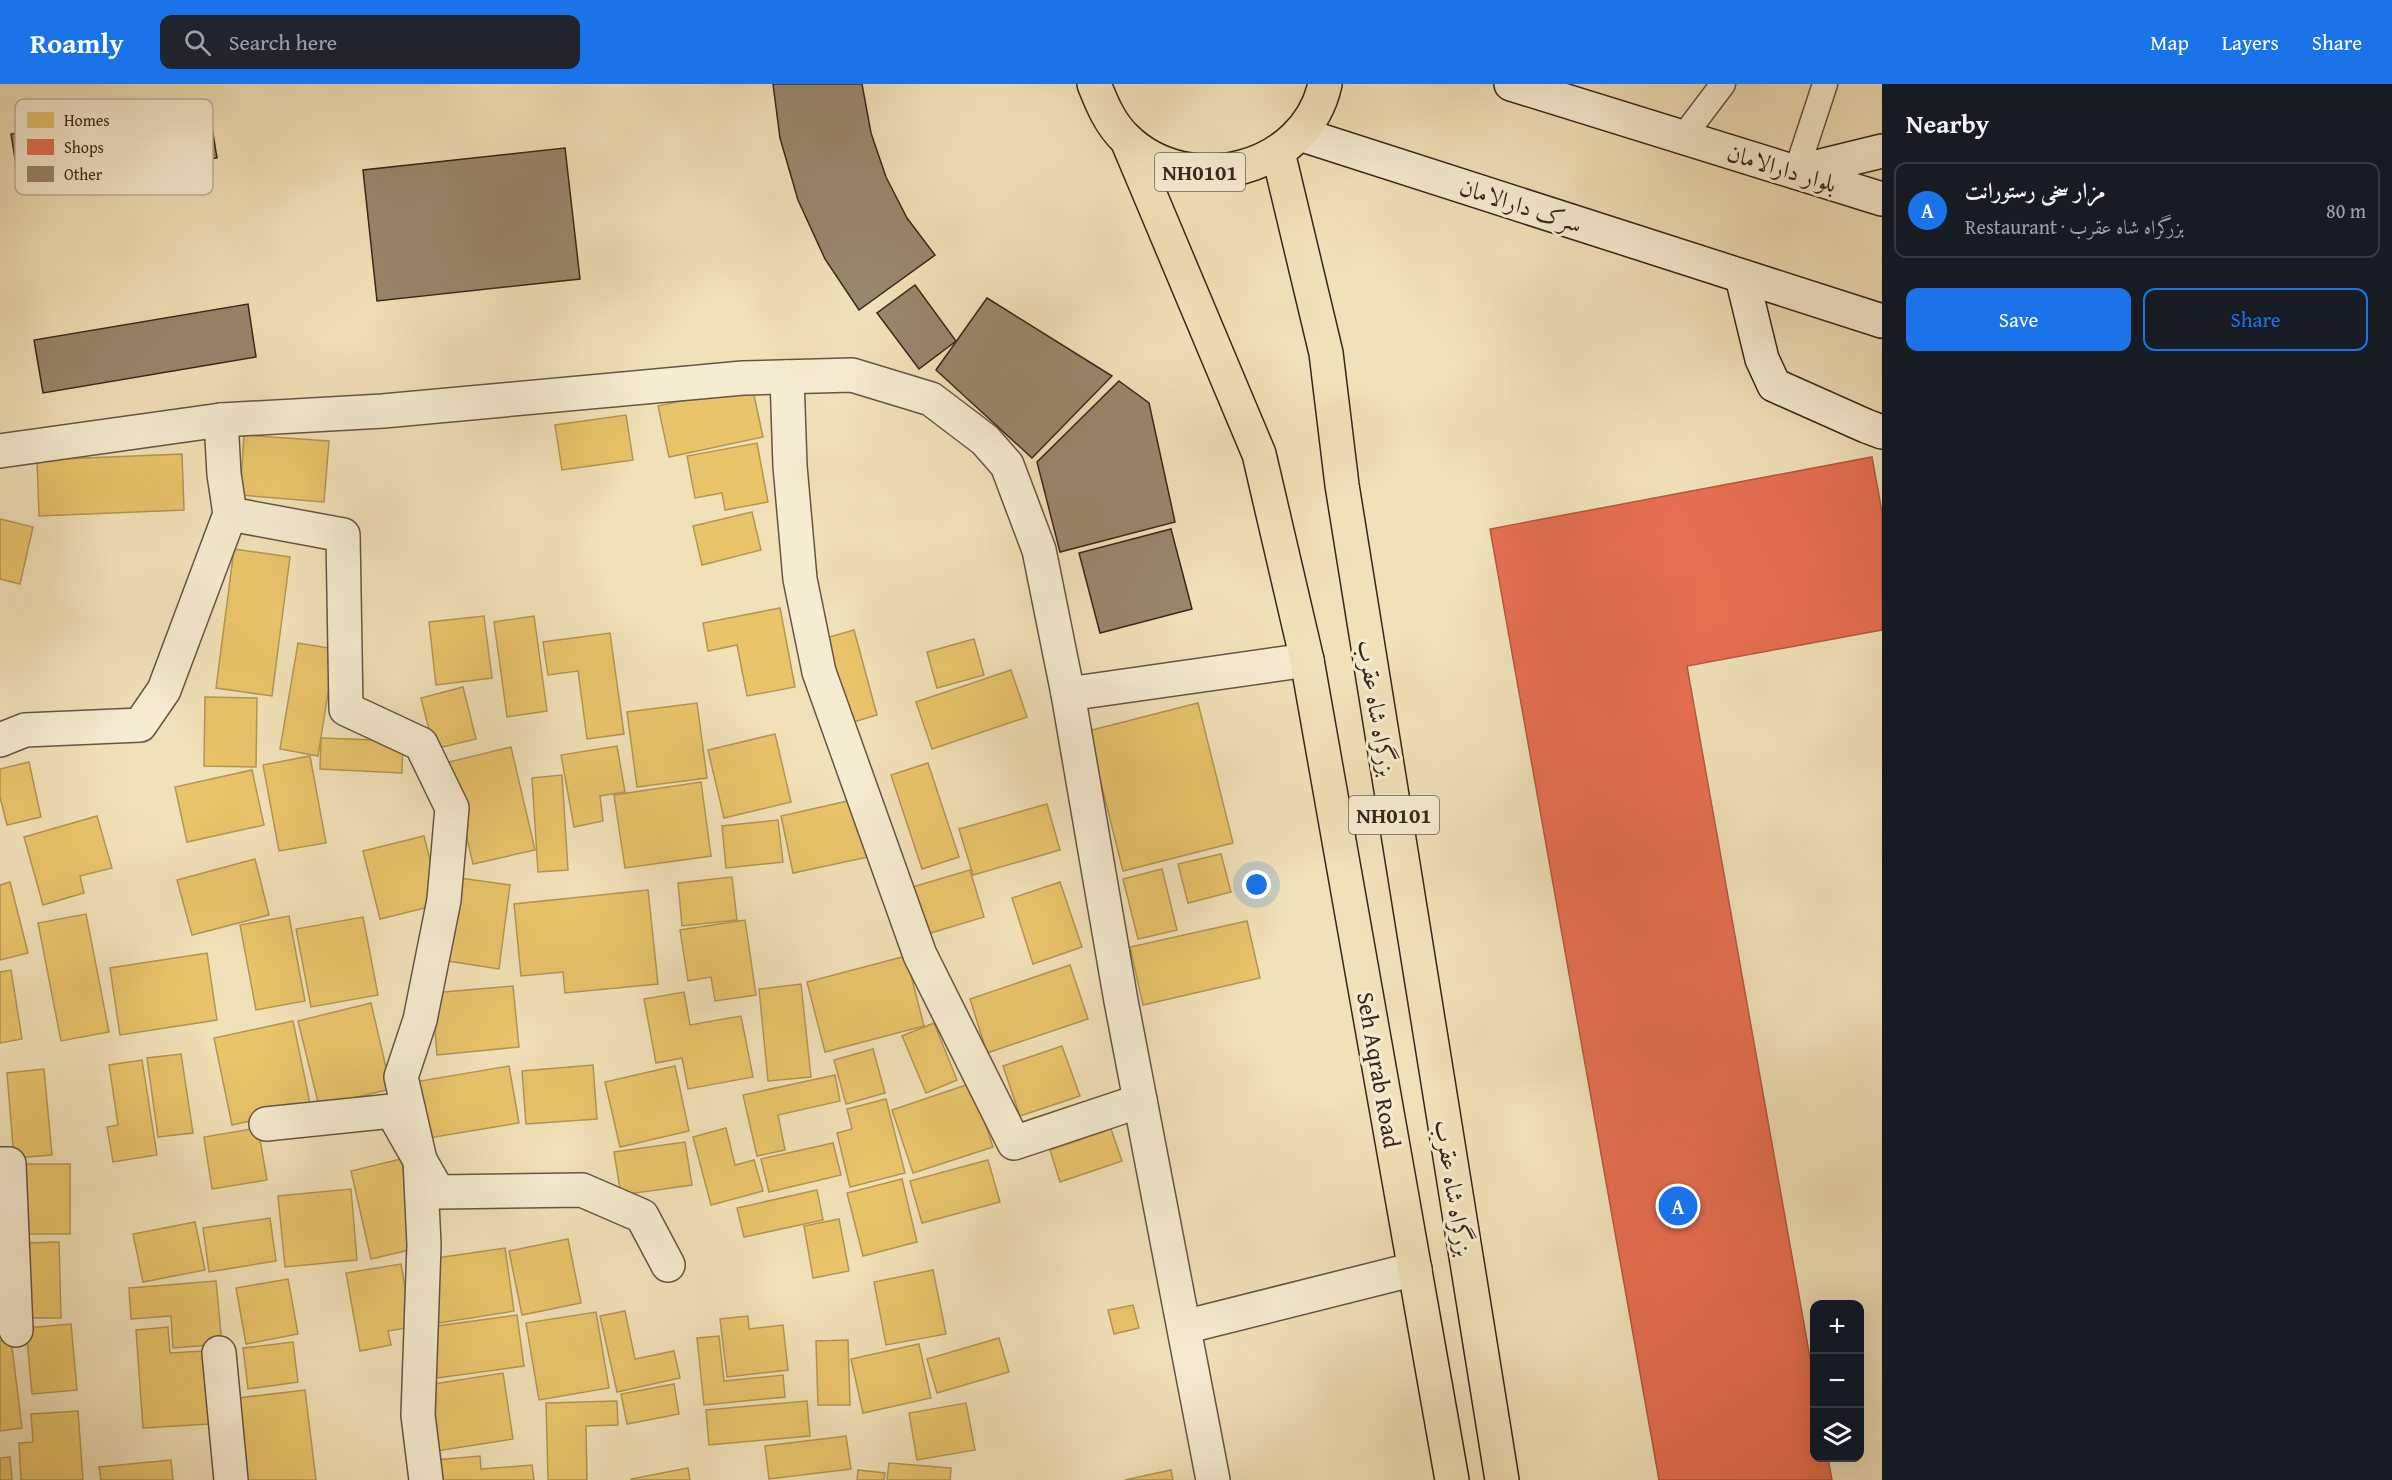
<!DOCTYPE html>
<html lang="en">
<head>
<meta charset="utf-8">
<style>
  :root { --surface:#171b24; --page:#20242c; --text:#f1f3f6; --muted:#9ea1a6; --line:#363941; --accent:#1a73e8 }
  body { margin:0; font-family:"Gentium Book Plus",Amiri,serif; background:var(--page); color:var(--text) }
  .controls { position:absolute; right:18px; bottom:18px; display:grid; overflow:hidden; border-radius:12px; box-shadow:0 6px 24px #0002 }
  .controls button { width:54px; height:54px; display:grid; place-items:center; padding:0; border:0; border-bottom:2px solid var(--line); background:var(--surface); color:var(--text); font:30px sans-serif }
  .you { position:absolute; left:1257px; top:801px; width:21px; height:21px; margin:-15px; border:4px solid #fff; border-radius:50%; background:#1a73e8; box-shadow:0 0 0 9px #1a73e833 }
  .badge { display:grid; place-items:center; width:39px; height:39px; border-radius:50%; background:var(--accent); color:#fff; font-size:20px; font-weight:700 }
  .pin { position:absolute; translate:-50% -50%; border:3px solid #fff; box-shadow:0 2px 6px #0006 }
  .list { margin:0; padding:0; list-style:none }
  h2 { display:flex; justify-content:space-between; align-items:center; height:78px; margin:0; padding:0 24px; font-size:26px }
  h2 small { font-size:20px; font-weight:400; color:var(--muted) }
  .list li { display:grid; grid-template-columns:39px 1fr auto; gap:18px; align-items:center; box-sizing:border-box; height:96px; margin:0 12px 12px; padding:0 12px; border:2px solid var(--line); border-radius:12px }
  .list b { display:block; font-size:22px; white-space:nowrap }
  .list p { margin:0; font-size:20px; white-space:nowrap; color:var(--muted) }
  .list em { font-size:20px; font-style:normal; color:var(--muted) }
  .actions { display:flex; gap:12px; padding:18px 24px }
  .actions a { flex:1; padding:14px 0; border:2px solid var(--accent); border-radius:12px; text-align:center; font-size:21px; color:var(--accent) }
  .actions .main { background:var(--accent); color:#fff }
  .icon { flex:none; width:33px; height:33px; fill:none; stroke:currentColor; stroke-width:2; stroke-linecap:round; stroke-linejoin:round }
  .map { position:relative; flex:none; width:1882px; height:1396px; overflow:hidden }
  header { display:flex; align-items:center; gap:36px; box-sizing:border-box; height:84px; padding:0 30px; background:var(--accent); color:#fff }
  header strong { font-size:28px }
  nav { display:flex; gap:33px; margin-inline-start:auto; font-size:21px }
  .search { width:420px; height:54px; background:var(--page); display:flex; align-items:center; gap:15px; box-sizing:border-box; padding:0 21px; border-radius:12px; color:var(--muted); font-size:22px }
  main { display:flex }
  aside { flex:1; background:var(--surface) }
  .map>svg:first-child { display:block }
</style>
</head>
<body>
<header>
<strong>Roamly</strong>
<div class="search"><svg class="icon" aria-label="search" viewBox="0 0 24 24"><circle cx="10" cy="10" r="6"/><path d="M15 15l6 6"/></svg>Search here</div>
<nav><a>Map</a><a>Layers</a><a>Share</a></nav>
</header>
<main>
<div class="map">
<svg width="1882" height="1396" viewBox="0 0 1882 1396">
  <rect width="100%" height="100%" fill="#f1e1b8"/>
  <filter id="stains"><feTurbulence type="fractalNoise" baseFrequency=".00333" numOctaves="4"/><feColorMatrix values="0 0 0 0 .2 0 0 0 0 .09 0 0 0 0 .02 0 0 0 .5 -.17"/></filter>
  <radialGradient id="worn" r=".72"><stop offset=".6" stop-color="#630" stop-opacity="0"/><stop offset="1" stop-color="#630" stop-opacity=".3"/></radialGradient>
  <g fill="#e9c46a" stroke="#b49552" stroke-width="1.5">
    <polygon points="752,302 763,353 669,373 658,322"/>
    <polygon points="626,331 633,376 562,386 555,341"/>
    <polygon points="244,351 329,357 324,418 240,411"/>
    <polygon points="757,359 768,418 725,426 722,409 695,414 687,372"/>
    <polygon points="182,370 184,426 39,432 37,376"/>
    <polygon points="752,428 761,466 702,481 693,442"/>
    <polygon points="0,435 33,443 20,500 0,495"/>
    <polygon points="234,465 290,473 272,612 216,604"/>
    <polygon points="780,524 795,603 747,612 737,561 708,567 703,539"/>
    <polygon points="484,532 492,594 436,601 429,538"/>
    <polygon points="534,532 547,627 507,633 494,538"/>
    <polygon points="854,546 877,631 850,639 826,554"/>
    <polygon points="610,549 624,650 587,655 578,587 548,591 543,558"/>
    <polygon points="974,555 984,591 937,604 927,568"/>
    <polygon points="298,559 335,565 318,672 280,665"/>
    <polygon points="1011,586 1027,633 932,665 916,618"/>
    <polygon points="463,603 476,655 434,665 421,614"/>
    <polygon points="205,613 257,614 256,683 204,682"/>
    <polygon points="697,619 707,694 637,703 627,628"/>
    <polygon points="1198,619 1233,759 1123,787 1088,647"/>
    <polygon points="775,650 791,718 724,734 708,666"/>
    <polygon points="321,654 403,657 402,689 320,685"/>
    <polygon points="617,662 625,708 600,712 603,737 574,743 561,671"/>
    <polygon points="511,663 535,766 473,780 449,678"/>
    <polygon points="310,672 326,759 279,767 263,681"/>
    <polygon points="29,678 41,733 7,741 0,713 0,685"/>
    <polygon points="928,679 959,773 922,785 891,691"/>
    <polygon points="252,686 264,741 187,758 175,703"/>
    <polygon points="562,691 568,786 538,788 532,694"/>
    <polygon points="701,698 711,772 625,784 614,711"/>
    <polygon points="861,714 873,772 793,789 781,732"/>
    <polygon points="1047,720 1060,766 973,791 959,745"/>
    <polygon points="97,732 112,784 80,792 84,809 43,821 24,753"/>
    <polygon points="778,736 783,778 726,784 722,742"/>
    <polygon points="424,752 441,820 380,835 363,767"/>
    <polygon points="1221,770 1231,808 1188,819 1178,780"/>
    <polygon points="255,775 269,831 192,851 177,796"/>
    <polygon points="1162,785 1177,846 1138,855 1123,795"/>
    <polygon points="970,786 984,833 924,851 909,804"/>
    <polygon points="732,793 737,836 682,842 678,799"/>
    <polygon points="460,794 510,801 499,885 448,877"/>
    <polygon points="10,798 28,869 0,876 0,801"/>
    <polygon points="1060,798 1082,863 1033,880 1012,814"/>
    <polygon points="648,806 658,900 565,909 563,888 521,892 514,820"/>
    <polygon points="86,830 109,948 61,957 38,839"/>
    <polygon points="289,832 305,917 256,926 240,841"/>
    <polygon points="363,833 378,911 311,923 296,845"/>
    <polygon points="745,836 756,911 715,917 711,893 688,897 680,846"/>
    <polygon points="1247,837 1260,894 1143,921 1130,863"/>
    <polygon points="207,869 217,936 120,951 110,884"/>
    <polygon points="906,872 924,942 825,968 807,898"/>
    <polygon points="1070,881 1088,935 987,969 970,915"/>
    <polygon points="11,886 22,955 0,959 0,888"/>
    <polygon points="801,900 811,993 768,997 759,905"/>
    <polygon points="513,902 519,963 437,971 432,909"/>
    <polygon points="684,908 690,941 741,932 753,993 688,1005 682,974 656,979 644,915"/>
    <polygon points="371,919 391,1005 319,1022 298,937"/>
    <polygon points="293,937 311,1024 232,1041 214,954"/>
    <polygon points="934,939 957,996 926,1009 902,952"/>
    <polygon points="1062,962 1080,1012 1020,1032 1003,982"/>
    <polygon points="873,965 885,1009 846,1020 834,976"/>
    <polygon points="181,970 193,1049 158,1053 147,974"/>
    <polygon points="142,976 157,1071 113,1078 107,1043 118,1041 109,981"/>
    <polygon points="593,981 597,1035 526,1040 522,987"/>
    <polygon points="509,982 519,1039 423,1055 414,998"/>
    <polygon points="675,982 689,1047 620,1063 605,998"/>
    <polygon points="44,985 52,1071 14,1074 7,989"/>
    <polygon points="835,991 840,1017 778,1031 785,1066 757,1072 743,1011"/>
    <polygon points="972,999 993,1063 913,1089 892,1026"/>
    <polygon points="886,1015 905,1089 850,1103 837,1049 852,1045 847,1025"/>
    <polygon points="258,1044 267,1096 212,1105 204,1053"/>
    <polygon points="726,1044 735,1081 754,1076 763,1107 711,1121 693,1053"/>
    <polygon points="1111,1045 1122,1077 1060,1098 1050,1066"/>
    <polygon points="685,1058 692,1101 621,1111 614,1068"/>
    <polygon points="833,1059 841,1091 769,1108 761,1075"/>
    <polygon points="401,1075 422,1163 371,1175 351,1087"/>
    <polygon points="988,1076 1000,1118 922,1139 910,1097"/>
    <polygon points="22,1080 70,1080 70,1150 23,1150"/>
    <polygon points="902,1095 917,1158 863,1172 847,1109"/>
    <polygon points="351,1105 357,1176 285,1183 278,1112"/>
    <polygon points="817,1106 823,1136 744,1153 737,1124"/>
    <polygon points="270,1134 276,1177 209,1188 203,1144"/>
    <polygon points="839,1135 849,1187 813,1194 804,1142"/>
    <polygon points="195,1138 205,1186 143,1198 133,1150"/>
    <polygon points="568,1155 581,1219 522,1231 509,1167"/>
    <polygon points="59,1158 61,1234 25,1234 24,1159"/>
    <polygon points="505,1164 514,1227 439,1239 430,1175"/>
    <polygon points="401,1180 412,1243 388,1247 391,1261 360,1267 346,1189"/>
    <polygon points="933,1186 946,1250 886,1261 874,1198"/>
    <polygon points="288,1195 298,1250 246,1260 236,1204"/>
    <polygon points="216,1197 222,1260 173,1264 171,1232 131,1235 129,1204"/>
    <polygon points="1133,1221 1139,1244 1114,1250 1108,1226"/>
    <polygon points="625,1227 635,1275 674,1267 680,1294 617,1308 600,1232"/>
    <polygon points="596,1228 609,1304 539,1316 526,1239"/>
    <polygon points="517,1231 524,1282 430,1295 423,1244"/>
    <polygon points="748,1232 749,1245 783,1241 788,1286 727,1293 720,1235"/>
    <polygon points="71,1240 77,1306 32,1310 26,1244"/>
    <polygon points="168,1243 170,1269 204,1267 210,1340 143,1344 136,1246"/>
    <polygon points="719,1252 724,1297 783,1291 785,1313 704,1321 697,1254"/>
    <polygon points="999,1254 1009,1288 937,1309 927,1275"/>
    <polygon points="11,1255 22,1344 0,1347 0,1257"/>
    <polygon points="848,1256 850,1321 818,1321 816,1257"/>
    <polygon points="293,1258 298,1298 248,1305 243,1264"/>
    <polygon points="919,1260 931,1314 863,1329 851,1275"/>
    <polygon points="503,1289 513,1355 437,1367 427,1301"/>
    <polygon points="674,1300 679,1330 627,1340 621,1310"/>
    <polygon points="305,1306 316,1396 239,1396 230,1315"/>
    <polygon points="617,1317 618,1341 586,1342 587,1396 548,1396 546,1319"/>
    <polygon points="807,1317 810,1352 709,1361 706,1326"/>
    <polygon points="966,1319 975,1366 917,1376 909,1329"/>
    <polygon points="78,1327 83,1396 21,1396 19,1359 33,1358 31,1330"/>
    <polygon points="846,1352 851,1385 769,1395 765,1362"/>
    <polygon points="480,1372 481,1385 532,1381 534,1396 437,1396 435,1376"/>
    <polygon points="10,1373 12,1396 0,1396 0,1374"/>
    <polygon points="171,1376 173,1396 101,1396 99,1383"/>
    <polygon points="889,1379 951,1384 950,1396 887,1396"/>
    <polygon points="688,1384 690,1396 631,1396 631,1395"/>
    <polygon points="858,1386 885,1389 884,1396 857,1396"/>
    <polygon points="1171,1386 1173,1396 1125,1396"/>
  </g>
  <polygon fill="#e76f51" stroke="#b25940" stroke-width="1.5" points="1872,373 1882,428 1882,546 1687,582 1814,1296 1814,1374 1828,1374 1832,1396 1659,1396 1490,445"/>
  <g fill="#98876c" stroke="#38261a" stroke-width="1.5">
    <polygon points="773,0 862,0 871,49 886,93 907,134 935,171 859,226 825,175 798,116 780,54"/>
    <polygon points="208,19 217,74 20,105 11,50"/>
    <polygon points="565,64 580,195 377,217 363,86"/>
    <polygon points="915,201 956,257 919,285 877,229"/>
    <polygon points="987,214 1112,292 1032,374 936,286"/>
    <polygon points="248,220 256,273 43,309 34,256"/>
    <polygon points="1119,297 1149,319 1175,438 1060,468 1037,378"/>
    <polygon points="1171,445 1192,525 1100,549 1079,469"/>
  </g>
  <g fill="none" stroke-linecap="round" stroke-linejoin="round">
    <defs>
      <g id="lane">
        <polyline points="1683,53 1723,0"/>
        <polyline points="1796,88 1825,0"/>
      </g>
      <g id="street">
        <polyline points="787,293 790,382 800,495 819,588 920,871 1014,1059 1140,1017"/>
        <polyline points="0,367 221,336 383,327 743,294 852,291 931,315 985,356 1007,381 1039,466 1068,610 1121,917 1213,1396"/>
        <polyline points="230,430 343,451 346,625 421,660 452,724 444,816 420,936 401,993 420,1076 424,1161 418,1331 426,1396"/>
        <polyline points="1068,610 1307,576"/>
        <polyline points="0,656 25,646 140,641 164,606 230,430 224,390 221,336"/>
        <polyline points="266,1040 392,1027 438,1108 582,1106 642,1132 668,1181"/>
        <polyline points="0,1080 9,1080 16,1246"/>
        <polyline points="1184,1243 1415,1185"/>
        <polyline points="219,1269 231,1396"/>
      </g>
      <g id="secondary">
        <polyline points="1511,0 1882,115"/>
        <polyline points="1300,50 1882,237"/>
        <polyline points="1796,88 1882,67"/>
        <polyline points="1742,193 1762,275 1774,301 1866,342 1882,348"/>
      </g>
      <g id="highway">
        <path d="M1094,0C1102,20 1110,40 1126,55C1189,116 1306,87 1325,0"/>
        <polyline points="1127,56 1259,370 1307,576 1452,1396"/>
        <polyline points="1278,68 1326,269 1342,401 1502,1396"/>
      </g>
    </defs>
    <use href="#lane" stroke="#665542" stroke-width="27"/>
    <use href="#street" stroke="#665542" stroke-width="36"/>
    <use href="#secondary" stroke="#38261a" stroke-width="36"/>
    <use href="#highway" stroke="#38261a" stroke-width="36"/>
    <use href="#lane" stroke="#f6ecd1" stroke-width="24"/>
    <use href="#street" stroke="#f6ecd1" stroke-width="33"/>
    <use href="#secondary" stroke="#f6ecd1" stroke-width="33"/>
    <use href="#highway" stroke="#f1e1b8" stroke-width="33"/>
  </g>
  <g text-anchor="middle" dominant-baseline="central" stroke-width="6" stroke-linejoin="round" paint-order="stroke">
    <g fill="#f6ecd1" stroke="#716151" stroke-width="1.5">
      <rect x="1155" y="69" width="90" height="38" rx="4.5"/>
      <rect x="1349" y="712" width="90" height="38" rx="4.5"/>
    </g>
    <g font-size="22" font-weight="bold" fill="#38261a">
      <text x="1200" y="88">NH0101</text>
      <text x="1394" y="731">NH0101</text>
    </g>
    <g font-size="24" fill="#38261a" stroke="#f6ecd1">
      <text transform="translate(1782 84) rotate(17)">بلوار دارالامان</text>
      <text transform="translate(1521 121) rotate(18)">سرک دارالامان</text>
      <text transform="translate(1377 624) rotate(81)">بزرگراه شاه عقرب</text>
      <text transform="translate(1379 986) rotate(80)">Seh Aqrab Road</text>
      <text transform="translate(1454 1104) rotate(81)">بزرگراه شاه عقرب</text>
    </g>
  </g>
  <rect x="15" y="15" width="198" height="96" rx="9" fill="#f6ecd1" stroke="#bdb19a" stroke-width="1.5"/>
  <rect x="27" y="28" width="27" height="16" fill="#e9c46a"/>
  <rect x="27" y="55" width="27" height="16" fill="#e76f51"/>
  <rect x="27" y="82" width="27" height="16" fill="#98876c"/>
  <g font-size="16" fill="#38261a">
    <text x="64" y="42">Homes</text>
    <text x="64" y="69">Shops</text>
    <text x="64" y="96">Other</text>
  </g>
  <rect width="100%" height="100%" filter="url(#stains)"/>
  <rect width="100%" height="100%" fill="url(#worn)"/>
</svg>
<div class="controls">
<button>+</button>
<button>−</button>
<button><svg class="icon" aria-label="layers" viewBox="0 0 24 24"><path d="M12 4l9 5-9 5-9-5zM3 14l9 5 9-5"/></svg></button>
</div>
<div class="you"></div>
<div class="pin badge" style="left:1678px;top:1122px">A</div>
</div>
<aside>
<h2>Nearby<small></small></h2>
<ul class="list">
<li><span class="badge">A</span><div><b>مزار سخی رستورانت</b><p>Restaurant · بزرگراه شاه عقرب</p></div><em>80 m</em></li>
</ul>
<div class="actions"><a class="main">Save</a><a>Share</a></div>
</aside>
</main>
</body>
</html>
